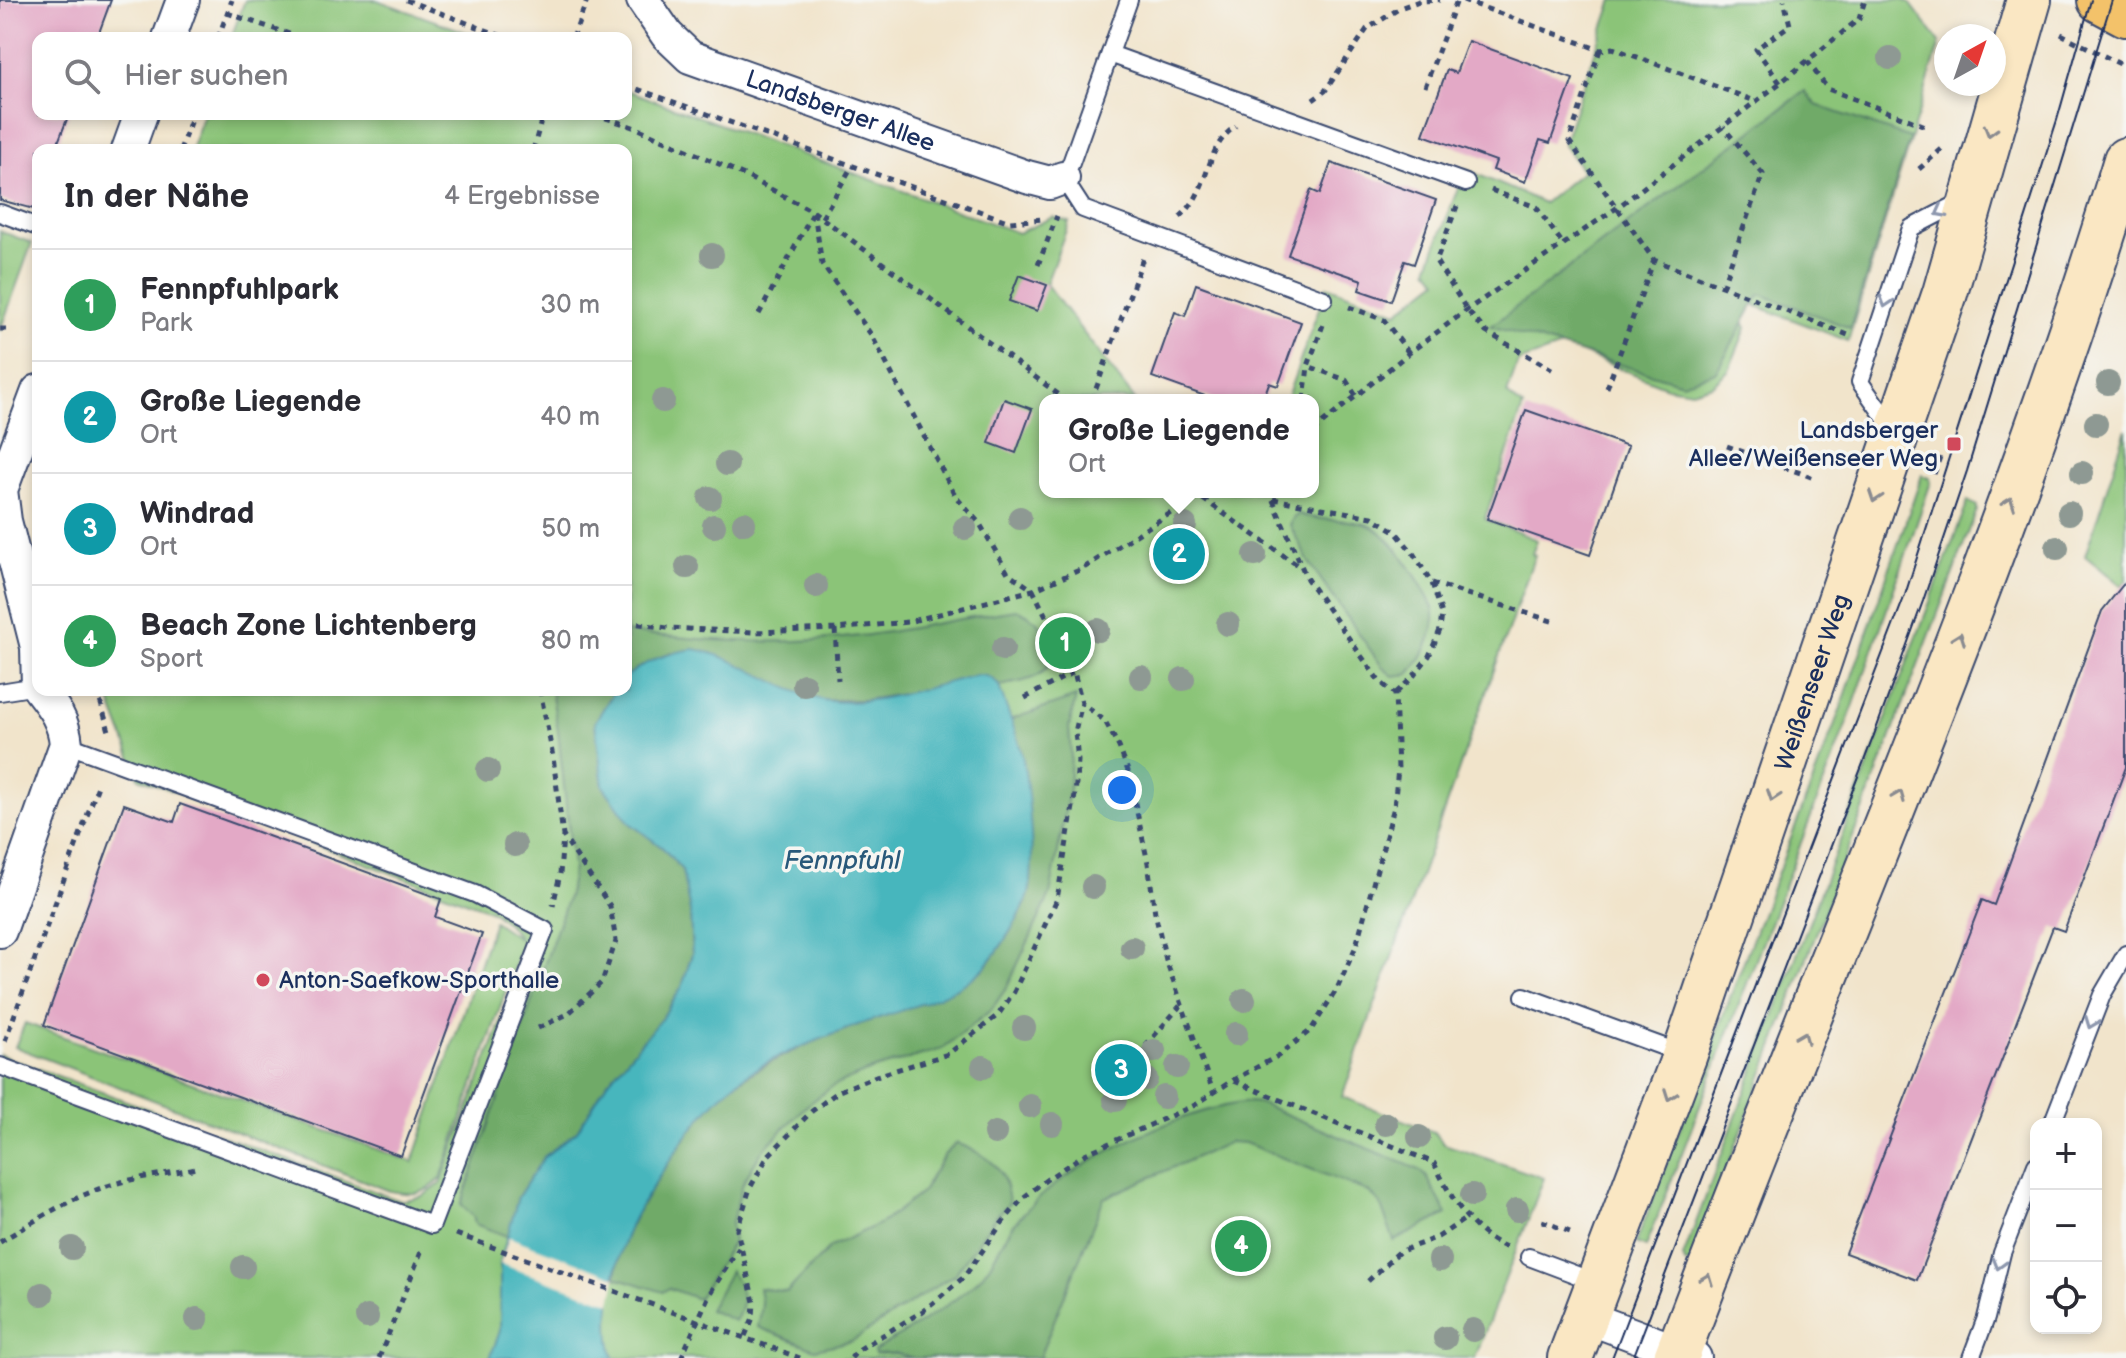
<!DOCTYPE html>
<html lang="de">
<head>
<meta charset="utf-8">
<style>
  :root { --surface:#fff; --page:#f7f7f7; --text:#2b2b33; --muted:#7c7c81; --line:#e1e1e2; --accent:#d1495b }
  body { margin:0; font-family:"Balsamiq Sans",sans-serif; background:var(--page); color:var(--text) }
  .controls { position:absolute; right:24px; bottom:24px; display:grid; overflow:hidden; border-radius:16px; box-shadow:0 4px 12px #0003 }
  .controls button { width:72px; height:72px; display:grid; place-items:center; padding:0; border:0; border-bottom:2px solid var(--line); background:var(--surface); color:var(--text); font:40px sans-serif }
  .compass { position:absolute; left:1934px; top:24px; width:72px; height:72px; border-radius:50%; background:var(--surface); box-shadow:0 4px 12px #0003; rotate:40deg }
  .you { position:absolute; left:1122px; top:790px; width:28px; height:28px; margin:-20px; border:6px solid #fff; border-radius:50%; background:#1a73e8; box-shadow:0 0 0 12px #1a73e833 }
  .badge { display:grid; place-items:center; width:52px; height:52px; border-radius:50%; background:var(--accent); color:#fff; font-size:26px; font-weight:700 }
  .pin { position:absolute; translate:-50% -50%; border:4px solid #fff; box-shadow:0 2px 8px #0006 }
  .popup { position:absolute; left:1039px; top:394px; width:280px; height:104px; box-sizing:border-box; display:grid; place-content:center; border-radius:16px; background:var(--surface); filter:drop-shadow(0 2px 6px #0005); font-size:26px; white-space:nowrap; color:var(--muted) }
  .popup b { font-size:30px; color:var(--text) }
  .popup::after { content:''; position:absolute; left:50%; top:100%; margin-left:-16px; border:16px solid transparent; border-top-color:var(--surface) }
  .list { margin:0; padding:0; list-style:none }
  h2 { display:flex; justify-content:space-between; align-items:center; height:104px; margin:0; padding:0 32px; font-size:34px }
  h2 small { font-size:26px; font-weight:400; color:var(--muted) }
  .list li { display:grid; grid-template-columns:52px 1fr auto; gap:24px; align-items:center; box-sizing:border-box; height:112px; padding:0 32px; border-top:2px solid var(--line) }
  .list b { display:block; font-size:30px; white-space:nowrap }
  .list p { margin:0; font-size:26px; white-space:nowrap; color:var(--muted) }
  .list em { font-size:26px; font-style:normal; color:var(--muted) }
  .icon { flex:none; width:44px; height:44px; fill:none; stroke:currentColor; stroke-width:2; stroke-linecap:round; stroke-linejoin:round }
  .map { position:relative; flex:none; width:2126px; height:1358px; overflow:hidden }
  .search { position:absolute; background:var(--surface); box-shadow:0 4px 12px #0003; left:32px; top:32px; width:600px; height:88px; display:flex; align-items:center; gap:20px; box-sizing:border-box; padding:0 28px; border-radius:16px; color:var(--muted); font-size:30px }
  .panel { position:absolute; background:var(--surface); box-shadow:0 4px 12px #0003; left:32px; top:144px; width:600px; height:552px; border-radius:16px }
  .map>svg:first-child { display:block }
</style>
</head>
<body>
<div class="map">
<svg width="2126" height="1358" viewBox="0 0 2126 1358">
  <rect width="100%" height="100%" fill="#f6f6f2"/>
  <filter id="ink" filterUnits="userSpaceOnUse"><feTurbulence type="fractalNoise" baseFrequency=".0125" numOctaves="2"/><feDisplacementMap in="SourceGraphic" scale="16" xChannelSelector="R" yChannelSelector="G"/><feConvolveMatrix kernelMatrix="1 2 1 2 8 2 1 2 1" color-interpolation-filters="sRGB"/></filter>
  <filter id="wash" filterUnits="userSpaceOnUse"><feTurbulence type="fractalNoise" baseFrequency=".006" numOctaves="4" result="noise"/><feDisplacementMap in="SourceGraphic" scale="32" xChannelSelector="R" yChannelSelector="G"/><feGaussianBlur stdDeviation="1.8" result="paint"/><feColorMatrix in="noise" values="0 0 0 0 0 0 0 0 0 0 0 0 0 0 0 0 0 1.4 0 .05"/><feComposite in="paint" operator="in"/></filter>
  <g filter="url(#wash)">
    <rect width="100%" height="100%" fill="#f1e4cb"/>
    <g fill="#8bc478" stroke="#537a6b" stroke-width="2">
      <polygon points="245,0 377,0 482,38 231,38"/>
      <path d="M1613,0H1902L1910,3L1940,43L1848,341L1731,296L1746,328L1729,370L1712,385L1692,391L1667,387L1564,346L1518,362L1507,394L1523,407L1485,519L1537,540L1532,554L1535,555L1342,1097L1434,1132L1444,1144L1544,1178L1475,1358H0V1055L401,1201L423,1196L440,1184L528,950L522,944L441,1178C425,1196 412,1195 390,1191L15,1047L25,1023L413,1162L494,921L520,939L509,925L492,911L139,778L106,690H626V150H191L204,114H626V90L1018,233L1053,217L1069,222L1046,284L1135,400H1045V492H1313V400H1286L1327,286L1397,312L1438,280L1428,268L1465,169L1544,203L1583,171L1563,144Z"/>
      <polygon points="0,231 32,243 0,331"/>
      <polygon points="2126,429 2126,581 2122,586 2085,556"/>
      <polygon points="1922,475 1930,478 1931,482 1853,707 1646,1247 1636,1243 1842,705"/>
      <polygon points="1968,501 1977,506 1977,510 1692,1261 1689,1264 1685,1263 1683,1257"/>
    </g>
    <g fill="#70aa68" stroke="#466c63" stroke-width="2">
      <polygon points="1805,91 1816,105 1910,138 1850,328 1760,294 1716,372 1682,383 1491,326"/>
      <path d="M1299,514C1321,523 1347,517 1368,525C1392,533 1424,587 1434,610C1436,633 1424,657 1409,674L1393,676L1383,668L1308,561L1290,525L1293,518Z"/>
      <path d="M1018,610C1039,617 1064,647 1046,669C1036,681 1013,683 999,686L994,680L864,700H821L671,652L637,668L626,677V632C703,641 782,646 860,636C913,630 965,616 1018,610Z"/>
      <polygon points="551,690 615,690 595,722 603,786 630,823 663,848 682,870 690,911 692,954 682,987 662,1018 607,1083 577,1131 544,1157 518,1197 509,1237 475,1224 473,1216 461,1205 569,894 573,868 558,731"/>
      <path d="M1076,697L1069,727L1071,756L1069,791L1050,895L1007,987L991,1010L942,1049L871,1070L833,1086L805,1107L762,1151L743,1183L731,1225L733,1242L698,1299L669,1288L663,1292L616,1277C620,1236 640,1207 662,1173C679,1146 709,1102 735,1084C780,1053 832,1034 883,1015C917,1003 954,995 982,970C995,958 1025,910 1029,893C1033,876 1030,855 1030,838C1027,795 1024,760 1009,720Z"/>
      <path d="M1249,1102L1259,1103L1420,1170L1427,1177L1447,1214L1394,1241L1380,1203L1369,1192L1245,1143L1230,1142L1104,1198L1039,1358H914L895,1353L875,1354L874,1351C908,1330 945,1310 975,1283C994,1265 1002,1237 1019,1218C1067,1163 1177,1110 1249,1102Z"/>
      <path d="M957,1143C990,1157 1006,1166 1009,1204L998,1214L955,1274L852,1341L815,1349L758,1327L762,1306L759,1288L787,1292L830,1247L883,1222L922,1192L945,1154Z"/>
      <path d="M730,1271C742,1286 747,1304 735,1321L709,1310Z"/>
    </g>
    <path fill="#46b6bd" stroke="#30728e" stroke-width="2" d="M694,649C739,657 774,688 819,699C863,710 932,686 976,675C987,675 992,677 999,686C1006,709 1017,732 1022,755C1028,785 1036,864 1029,893C1025,910 995,958 982,970C947,1002 893,1011 850,1028C809,1044 764,1058 731,1087C695,1117 668,1163 643,1202C619,1239 600,1315 614,1358H490L500,1331V1264L518,1197L544,1157L577,1131L607,1083L662,1018L682,987L692,954L690,911L682,870L663,848L630,823L603,786L595,722L615,690H626V677C646,660 668,653 694,649Z"/>
    <polygon fill="#f1e4cb" points="509,1237 616,1277 611,1303 500,1264"/>
    <g id="blocks">
      <g fill="#e3a9c6">
        <polygon points="0,0 111,0 97,38 38,38 38,114 69,114 55,150 38,150 38,197 34,209 0,200"/>
        <polygon points="1468,41 1573,79 1550,143 1540,140 1525,182 1493,170 1496,161 1423,135 1447,70 1456,73"/>
        <polygon points="1331,163 1436,200 1414,264 1405,261 1391,301 1359,290 1362,280 1288,255 1311,190 1320,194"/>
        <polygon points="1019,275 1047,285 1037,311 1009,301"/>
        <polygon points="1196,284 1301,322 1278,386 1269,383 1263,400 1216,400 1152,377 1175,312 1185,316"/>
        <polygon points="1004,399 1032,409 1016,453 989,443"/>
        <polygon points="1526,410 1628,446 1590,555 1487,519"/>
        <polygon points="2126,581 2126,767 2064,931 2053,927 1917,1280 1845,1253 1982,900 1994,905 2102,611"/>
        <polygon points="124,804 174,822 180,804 441,899 435,917 482,934 401,1156 44,1025"/>
      </g>
    </g>
  </g>
  <g filter="url(#ink)">
    <use href="#blocks" fill-opacity="0" stroke="#3b4a6e" stroke-width="2"/>
    <g fill="none" stroke-linecap="round" stroke-linejoin="round">
      <defs>
        <g id="service">
          <polyline points="1129,0 1071,163 1063,178 1083,209 1324,299"/>
          <polyline points="1110,54 1466,183"/>
          <polyline points="0,213 38,227"/>
          <polyline points="1893,429 1860,382 1911,228 1965,200"/>
          <polyline points="0,692 37,686"/>
          <polyline points="1524,996 1683,1054"/>
          <polyline points="0,1066 432,1225 545,930 475,894 66,744"/>
          <polyline points="2052,1124 2102,995 2126,954"/>
          <polyline points="1529,1257 1598,1283"/>
          <polyline points="1971,1358 1986,1318 2002,1253 2036,1165"/>
        </g>
        <g id="minor">
          <path id="s1" d="M643,0L667,35L690,57L1027,177L1050,183L1063,178"/>
          <polyline points="169,38 183,0"/>
          <polyline points="128,150 141,114"/>
          <polyline points="38,391 1,490 5,521 37,647 38,687"/>
          <path d="M0,931L66,744C64,721 54,708 40,690"/>
          <polyline points="1586,1317 1695,1358"/>
        </g>
        <g id="secondary">
          <path id="s2" d="M1570,1358L1685,1054L1945,293L2029,0"/>
          <path d="M1676,1358C1826,959 2002,569 2126,160"/>
        </g>
        <polyline id="primary" points="2100,0 2126,14"/>
      </defs>
      <use href="#service" stroke="#3b4a6e" stroke-width="20"/>
      <use href="#minor" stroke="#3b4a6e" stroke-width="36"/>
      <use href="#secondary" stroke="#3b4a6e" stroke-width="48"/>
      <use href="#primary" stroke="#3b4a6e" stroke-width="48"/>
      <g stroke="#3b4a6e" stroke-width="5" stroke-dasharray="6 6" stroke-linecap="butt">
        <polyline points="406,0 507,38"/>
        <polyline points="1463,0 1600,50 1613,48 1755,101"/>
        <polyline points="227,13 301,38"/>
        <polyline points="2061,34 2126,67"/>
        <polyline points="218,38 232,0"/>
        <polyline points="573,38 587,0"/>
        <polyline points="1600,50 1569,141 1654,260 1848,335"/>
        <polyline points="1807,61 1828,89 1928,127"/>
        <polyline points="1780,83 1756,49 1790,25 1784,0"/>
        <polyline points="626,85 1010,222 1043,219"/>
        <polyline points="1425,87 1457,0"/>
        <polyline points="1313,100 1325,91 1367,29 1400,8 1419,1 1440,0"/>
        <polyline points="594,114 639,129 742,174 814,212 1066,400"/>
        <polyline points="180,150 193,114"/>
        <polyline points="533,150 543,114"/>
        <polyline points="1919,169 1943,148"/>
        <polyline points="1491,190 1536,207 1563,244"/>
        <polyline points="1457,206 1436,261 1467,310 1486,332 1557,372"/>
        <polyline points="814,212 822,264 872,336 956,497 980,524 1008,573 1033,590 1074,672 1082,703 1105,721 1119,747 1128,771 1148,863 1155,913 1166,960 1214,1094"/>
        <path d="M1180,217C1212,189 1203,148 1236,126"/>
        <polyline points="822,218 852,166"/>
        <polyline points="1038,265 1057,216"/>
        <polyline points="1722,287 1763,174 1723,127"/>
        <polyline points="1349,307 1384,320 1409,353"/>
        <polyline points="759,314 813,213"/>
        <polyline points="1323,325 1308,366 1346,380 1356,396"/>
        <polyline points="0,329 7,329"/>
        <polyline points="1607,388 1654,260"/>
        <polyline points="1092,400 1143,258"/>
        <polyline points="1304,400 1308,366"/>
        <polyline points="1313,431 1409,353 1467,310 1618,207 1780,83 1859,19 1865,0"/>
        <polyline points="1727,446 1814,478"/>
        <polyline points="1934,474 1941,454"/>
        <polyline points="1193,492 1300,567"/>
        <polyline points="1273,499 1372,517 1395,531 1413,553 1432,583 1442,614 1440,630 1429,656 1413,677 1395,694"/>
        <polyline points="1432,583 1555,622"/>
        <polyline points="626,622 667,628 754,632 835,629 908,622 1033,590 1082,569 1204,492"/>
        <polyline points="835,629 838,680"/>
        <polyline points="97,690 109,731"/>
        <polyline points="540,690 553,757 563,836 560,874 553,906"/>
        <polyline points="1025,698 1074,672"/>
        <polyline points="538,1028 568,1014 602,982 616,941 610,906 563,836"/>
        <polyline points="5,1041 99,783"/>
        <polyline points="1122,1073 1180,1006"/>
        <path d="M1234,1081L1434,1163C1450,1196 1470,1232 1506,1247"/>
        <polyline points="1542,1221 1575,1234"/>
        <polyline points="456,1234 800,1358"/>
        <path d="M0,1242C34,1221 67,1200 104,1187C134,1177 165,1175 195,1168"/>
        <polyline points="1368,1281 1399,1252 1438,1237 1468,1217"/>
        <polyline points="745,1336 753,1318 754,1302 737,1230 750,1188 768,1156 812,1111 839,1091 876,1076 948,1054 998,1015 1014,992 1057,899 1075,795 1078,761 1075,732 1082,703"/>
        <polyline points="379,1358 423,1247"/>
        <polyline points="681,1358 710,1293 739,1248"/>
        <polyline points="851,1358 858,1350 923,1311 964,1277 1002,1223 1024,1197 1046,1180 1085,1154 1195,1105 1233,1080 1278,1056 1311,1030 1337,989 1356,946 1394,807 1398,769 1395,694 1379,681 1307,579 1272,498 1264,492"/>
      </g>
      <use href="#service" stroke="#fff" stroke-width="16"/>
      <use href="#minor" stroke="#fff" stroke-width="32"/>
      <use href="#secondary" stroke="#fae7c3" stroke-width="44"/>
      <use href="#primary" stroke="#f3c26a" stroke-width="44"/>
      <g stroke="#1b2f5e" stroke-width="2">
        <polyline points="1612,1358 1905,595 2057,120 2091,0"/>
        <polyline points="1633,1358 1874,735 1923,601 1967,471 2112,0"/>
      </g>
    </g>
    <g fill="#8e9993">
      <circle cx="1890" cy="58" r="12"/>
      <circle cx="712" cy="255" r="12"/>
      <circle cx="2108" cy="383" r="12"/>
      <circle cx="663" cy="401" r="12"/>
      <circle cx="2096" cy="424" r="12"/>
      <circle cx="727" cy="464" r="12"/>
      <circle cx="2082" cy="473" r="12"/>
      <circle cx="710" cy="498" r="12"/>
      <circle cx="2069" cy="513" r="12"/>
      <circle cx="1020" cy="518" r="12"/>
      <circle cx="744" cy="523" r="12"/>
      <circle cx="1185" cy="525" r="12"/>
      <circle cx="714" cy="526" r="12"/>
      <circle cx="965" cy="528" r="12"/>
      <circle cx="2057" cy="548" r="12"/>
      <circle cx="1255" cy="555" r="12"/>
      <circle cx="687" cy="567" r="12"/>
      <circle cx="816" cy="586" r="12"/>
      <circle cx="1228" cy="624" r="12"/>
      <circle cx="1098" cy="630" r="12"/>
      <circle cx="1003" cy="649" r="12"/>
      <circle cx="1141" cy="677" r="12"/>
      <circle cx="1183" cy="679" r="12"/>
      <circle cx="804" cy="685" r="12"/>
      <circle cx="488" cy="770" r="12"/>
      <circle cx="515" cy="845" r="12"/>
      <circle cx="1093" cy="887" r="12"/>
      <circle cx="1132" cy="948" r="12"/>
      <circle cx="1244" cy="1000" r="12"/>
      <circle cx="1024" cy="1028" r="12"/>
      <circle cx="1236" cy="1034" r="12"/>
      <circle cx="1154" cy="1051" r="12"/>
      <circle cx="983" cy="1067" r="12"/>
      <circle cx="1177" cy="1067" r="12"/>
      <circle cx="1146" cy="1079" r="12"/>
      <circle cx="1164" cy="1097" r="12"/>
      <circle cx="1115" cy="1100" r="12"/>
      <circle cx="1030" cy="1106" r="12"/>
      <circle cx="1052" cy="1124" r="12"/>
      <circle cx="1386" cy="1124" r="12"/>
      <circle cx="995" cy="1133" r="12"/>
      <circle cx="1419" cy="1137" r="12"/>
      <circle cx="1472" cy="1195" r="12"/>
      <circle cx="1517" cy="1210" r="12"/>
      <circle cx="72" cy="1248" r="12"/>
      <circle cx="1440" cy="1260" r="12"/>
      <circle cx="243" cy="1267" r="12"/>
      <circle cx="42" cy="1294" r="12"/>
      <circle cx="367" cy="1317" r="12"/>
      <circle cx="197" cy="1319" r="12"/>
      <circle cx="1473" cy="1330" r="12"/>
      <circle cx="1445" cy="1338" r="12"/>
    </g>
    <defs><path id="oneway-chevron" d="M-2-3.5L2.5 0L-2 3.5" fill="none" stroke-width="1.6" stroke-linecap="round" stroke-linejoin="round" transform="scale(2)"/></defs>
    <g stroke="#8a8b90">
      <use href="#oneway-chevron" transform="translate(1990 131) rotate(106)"/>
      <use href="#oneway-chevron" transform="translate(1875 497) rotate(109)"/>
      <use href="#oneway-chevron" transform="translate(2009 503) rotate(-70)"/>
      <use href="#oneway-chevron" transform="translate(1959 638) rotate(-70)"/>
      <use href="#oneway-chevron" transform="translate(1773 796) rotate(109)"/>
      <use href="#oneway-chevron" transform="translate(1899 796) rotate(-68)"/>
      <use href="#oneway-chevron" transform="translate(1803 1037) rotate(-68)"/>
      <use href="#oneway-chevron" transform="translate(1670 1095) rotate(110)"/>
      <use href="#oneway-chevron" transform="translate(1707 1279) rotate(-69)"/>
    </g>
    <g stroke="#8d97ae">
      <use href="#oneway-chevron" transform="translate(1941 212) rotate(152)"/>
      <use href="#oneway-chevron" transform="translate(1886 302) rotate(108)"/>
      <use href="#oneway-chevron" transform="translate(2091 1023) rotate(111)"/>
      <use href="#oneway-chevron" transform="translate(1999 1264) rotate(106)"/>
    </g>
  </g>
  <g fill="#d1495b" stroke="#f6f6f2" stroke-width="3">
    <rect x="1946" y="436" width="16" height="16" rx="4"/>
    <circle cx="263" cy="980" r="8"/>
  </g>
  <g text-anchor="middle" dominant-baseline="central" stroke-width="7" stroke-linejoin="round" paint-order="stroke">
    <g font-size="24" fill="#1b2f5e" stroke="#f6f6f2">
      <text stroke="none"><textPath href="#s1" startOffset="234">Landsberger Allee</textPath></text>
      <text stroke="none"><textPath href="#s2" startOffset="718">Weißenseer Weg</textPath></text>
    </g>
    <g font-size="24" fill="#1b2f5e" stroke="#f6f6f2" text-anchor="end">
      <text x="1938" y="430">Landsberger<tspan x="1938" dy="28">Allee/Weißenseer Weg</tspan></text>
      <text x="279" y="980" text-anchor="start">Anton-Saefkow-Sporthalle</text>
    </g>
    <g font-size="26" font-style="italic" fill="#28587a" stroke="#f6f6f2">
      <text x="842" y="861">Fennpfuhl</text>
    </g>
  </g>
</svg>
<div class="controls">
<button>+</button>
<button>−</button>
<button><svg class="icon" aria-label="locate" viewBox="0 0 24 24"><circle cx="12" cy="12" r="6"/><path d="M12 2v4M12 18v4M2 12h4M18 12h4"/></svg></button>
</div>
<svg class="compass" viewBox="-18 -18 36 36"><path d="M0-13l5 13h-10z" fill="#e53935"/><path d="M0 13l5-13h-10z" fill="#7c7c81"/></svg>
<div class="you"></div>
<div class="pin badge" style="left:1065px;top:643px;background:#2e9e5b">1</div>
<div class="pin badge" style="left:1179px;top:554px;background:#0f9aa8">2</div>
<div class="popup"><b>Große Liegende</b>Ort</div>
<div class="pin badge" style="left:1121px;top:1070px;background:#0f9aa8">3</div>
<div class="pin badge" style="left:1241px;top:1246px;background:#2e9e5b">4</div>
<div class="search"><svg class="icon" aria-label="search" viewBox="0 0 24 24"><circle cx="10" cy="10" r="6"/><path d="M15 15l6 6"/></svg>Hier suchen</div>
<section class="panel">
<h2>In der Nähe<small>4 Ergebnisse</small></h2>
<ul class="list">
<li><span class="badge" style="background:#2e9e5b">1</span><div><b>Fennpfuhlpark</b><p>Park</p></div><em>30 m</em></li>
<li><span class="badge" style="background:#0f9aa8">2</span><div><b>Große Liegende</b><p>Ort</p></div><em>40 m</em></li>
<li><span class="badge" style="background:#0f9aa8">3</span><div><b>Windrad</b><p>Ort</p></div><em>50 m</em></li>
<li><span class="badge" style="background:#2e9e5b">4</span><div><b>Beach Zone Lichtenberg</b><p>Sport</p></div><em>80 m</em></li>
</ul>
</section>
</div>
</body>
</html>
